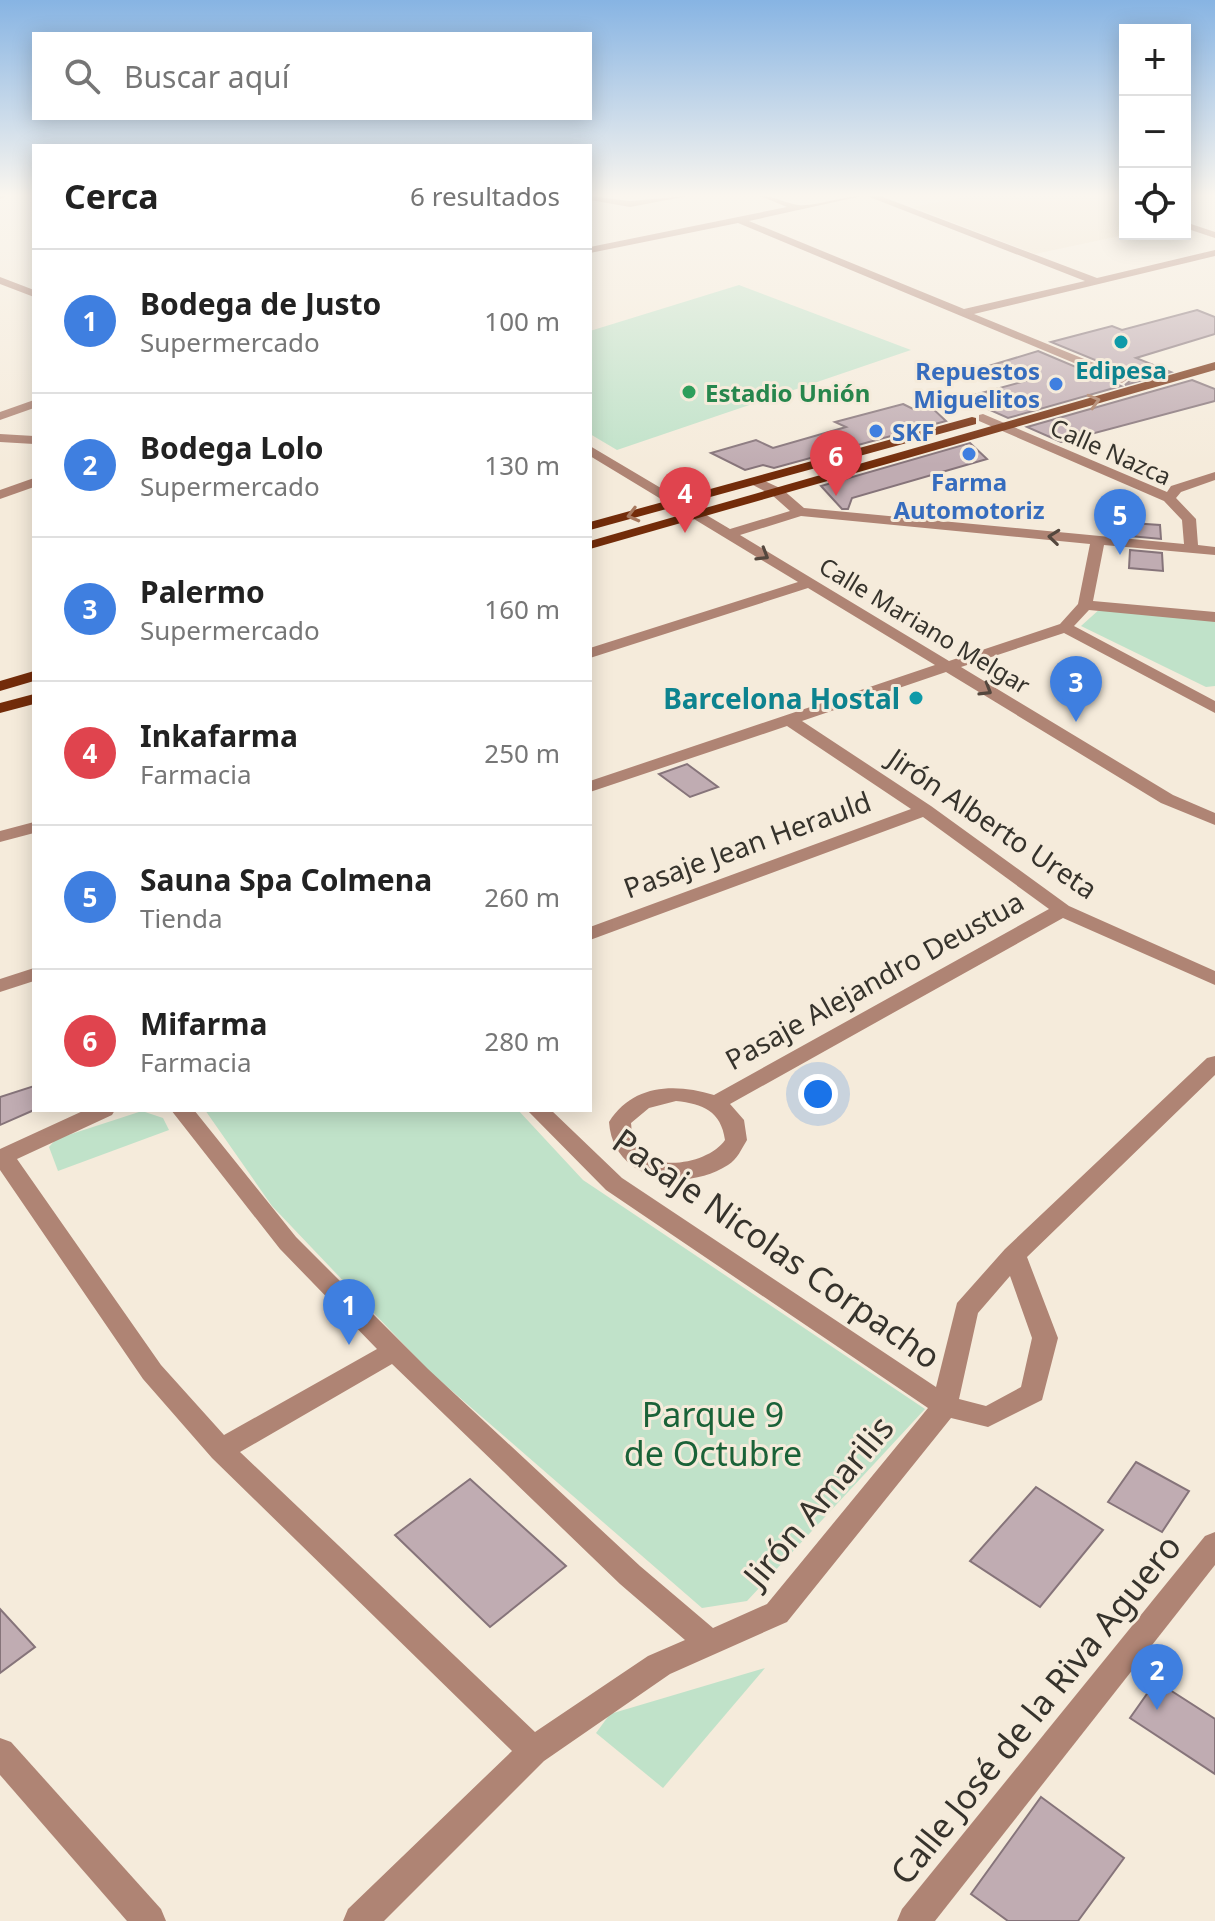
<!DOCTYPE html>
<html lang="es">
<head>
<meta charset="utf-8">
<style>
  :root { --surface:#fff; --page:#f2f2f2; --text:#222; --muted:#767676; --line:#e0e0e0; --accent:#0f766e }
  body { margin:0; font-family:"Noto Sans",sans-serif; background:var(--page); color:var(--text) }
  .controls { position:absolute; right:24px; top:24px; display:grid; overflow:hidden; border-radius:0px; box-shadow:0 4px 20px #0003 }
  .controls button { width:72px; height:72px; display:grid; place-items:center; padding:0; border:0; border-bottom:2px solid var(--line); background:var(--surface); color:var(--text); font:40px sans-serif }
  .you { position:absolute; left:818px; top:1094px; width:28px; height:28px; margin:-20px; border:6px solid #fff; border-radius:50%; background:#1a73e8; box-shadow:0 0 0 12px #1a73e833 }
  .badge { display:grid; place-items:center; width:52px; height:52px; border-radius:50%; background:var(--accent); color:#fff; font-size:26px; font-weight:700 }
  .pin { position:absolute; translate:-50% -66px; filter:drop-shadow(0 2px 4px #0008) }
  .pin::after { content:''; position:absolute; top:42px; width:28px; height:24px; background:inherit; clip-path:polygon(0 0,100% 0,50% 100%) }
  .list { margin:0; padding:0; list-style:none }
  h2 { display:flex; justify-content:space-between; align-items:center; height:104px; margin:0; padding:0 32px; font-size:34px }
  h2 small { font-size:26px; font-weight:400; color:var(--muted) }
  .list li { display:grid; grid-template-columns:52px 1fr auto; gap:24px; align-items:center; box-sizing:border-box; height:144px; padding:0 32px; border-top:2px solid var(--line) }
  .list b { display:block; font-size:30px; white-space:nowrap }
  .list p { margin:0; font-size:26px; white-space:nowrap; color:var(--muted) }
  .list em { font-size:26px; font-style:normal; color:var(--muted) }
  .icon { flex:none; width:44px; height:44px; fill:none; stroke:currentColor; stroke-width:2; stroke-linecap:round; stroke-linejoin:round }
  .map { position:relative; flex:none; width:1215px; height:1921px; overflow:hidden }
  .search { position:absolute; background:var(--surface); box-shadow:0 4px 20px #0003; left:32px; top:32px; width:560px; height:88px; display:flex; align-items:center; gap:20px; box-sizing:border-box; padding:0 28px; border-radius:0px; color:var(--muted); font-size:30px }
  .panel { position:absolute; background:var(--surface); box-shadow:0 4px 20px #0003; left:32px; top:144px; width:560px; height:968px; border-radius:0px }
  .map>svg:first-child { display:block }
</style>
</head>
<body>
<div class="map">
<svg width="1215" height="1921" viewBox="0 0 1215 1921">
  <rect width="100%" height="100%" fill="#f5ebdb"/>
  <polygon fill="#efe1ca" points="970,196 1081,196 1121,202 1119,208 1125,210 1125,234 1129,234 1035,254 913,207"/>
  <g fill="#c0e2c9">
    <polygon points="739,285 911,350 617,450 590,434 590,331"/>
    <polygon points="1101,608 1215,620 1215,686 1206,687 1081,626"/>
    <polygon points="205,1110 518,1110 583,1180 925,1409 747,1601 702,1608 429,1371 272,1206"/>
    <polygon points="142,1111 163,1118 169,1130 58,1171 49,1147 56,1139"/>
    <polygon points="765,1668 663,1788 596,1733 610,1714"/>
  </g>
  <g fill="#c0acb2" stroke="#86747a" stroke-width="2">
    <polygon points="1197,310 1215,317 1215,334 1136,358 1171,372 1125,385 1131,380 1127,373 1051,342 1112,326 1122,330"/>
    <polygon points="1038,351 1121,386 1008,418 963,398 1029,380 992,365"/>
    <polygon points="1192,380 1215,389 1215,401 1061,442 1027,427"/>
    <polygon points="903,404 915,410 930,406 946,421 774,468 763,465 745,470 711,453 756,440 773,448 846,427 835,422"/>
    <polygon points="970,443 987,459 852,498 848,509 842,509 821,486"/>
    <polygon points="1131,523 1160,525 1161,539 1130,536"/>
    <polygon points="1130,550 1162,553 1163,571 1129,568"/>
    <polygon points="687,764 718,787 690,797 659,774"/>
    <polygon points="34,1086 34,1110 0,1125 0,1097"/>
    <polygon points="1136,1462 1189,1491 1162,1532 1108,1502"/>
    <polygon points="470,1479 566,1566 490,1627 395,1535"/>
    <polygon points="1036,1487 1103,1530 1040,1607 970,1561"/>
    <polygon points="0,1609 35,1647 0,1673"/>
    <polygon points="1156,1681 1215,1719 1215,1774 1130,1718"/>
    <polygon points="1041,1797 1124,1858 1078,1921 1008,1921 971,1894"/>
  </g>
  <g fill="none" stroke-linecap="round" stroke-linejoin="round">
    <g fill="#af8474" fill-rule="evenodd">
      <polygon points="0,196 7,196 0,199"/>
      <polygon points="590,196 630,201 688,196 630,207 590,200"/>
      <path d="M760,196C775,196 784,203 798,205C815,207 842,196 862,196L749,221L964,309L1085,281L867,196H880L1097,278L1215,250V256L974,314L1126,376L1128,379L1122,383L738,223L590,253V247L787,207Z"/>
      <polygon points="1185,222 1215,232 1215,238 1185,228"/>
      <polygon points="0,277 34,290 34,297 0,284"/>
      <polygon points="34,400 34,408 0,420 0,412"/>
      <path d="M983,414L1167,492L1171,486L1215,472V480L1181,492L1176,498L1196,519L1198,545L1215,547V555L1104,545L1093,601L1215,612V622L1089,610L1074,626L1215,701V713L1064,633L961,667L1173,795L1215,813V825L1161,803L946,672L802,721L931,806L1069,906L1215,971V985L1063,918L730,1104L744,1120L747,1140C742,1148 737,1160 728,1165C685,1193 613,1181 609,1122C633,1084 675,1083 714,1095L1049,909L923,817L590,940V927L911,809L787,726L590,792V781L935,665L808,588L590,658V648L798,582L590,456V446L730,529L790,511L772,495L751,484L749,481L756,477L782,489L804,508L1184,544L1182,520L1164,501L979,421V415ZM801,516L1090,544L1078,604L1060,624L949,661L740,535ZM676,1101C703,1104 721,1111 725,1140C709,1164 648,1175 634,1143C631,1137 632,1130 631,1123L649,1108Z"/>
      <polygon points="0,434 34,436 34,444 0,442"/>
      <polygon points="34,478 34,487 0,499 0,490"/>
      <polygon points="34,822 34,833 0,842 0,831"/>
      <polygon points="34,968 34,981 0,992 0,979"/>
      <path d="M1215,1056V1075L1027,1257L1058,1338L1042,1400L988,1427L951,1418L787,1622L670,1674L544,1761L384,1921H343L348,1909L512,1751L212,1458L143,1379L0,1170V1149L85,1110H115L112,1115L17,1159L161,1365L224,1435L377,1349L280,1249L171,1110H194L296,1237L428,1369L640,1566L713,1628L767,1604L928,1408L606,1190L527,1110H551L622,1178L936,1387L957,1303L1005,1249L1207,1058ZM1010,1276L1032,1338L1021,1387L986,1406L959,1399L978,1313ZM392,1364L620,1584L685,1640L648,1656L535,1732L240,1452Z"/>
      <polygon points="1215,1532 1215,1565 935,1921 897,1921 902,1909 1205,1536"/>
      <polygon points="0,1738 11,1742 161,1909 166,1921 127,1921 0,1775"/>
    </g>
    <g fill="#732c0a" fill-rule="evenodd">
      <polygon points="1215,362 1215,370 590,549 590,541"/>
      <polygon points="972,417 976,418 976,424 590,530 590,522"/>
      <polygon points="34,671 34,681 0,691 0,681"/>
      <polygon points="34,694 34,704 0,713 0,703"/>
    </g>
  </g>
  <defs><path id="oneway-chevron" d="M-2-3.5L2.5 0L-2 3.5" fill="none" stroke-width="1.6" stroke-linecap="round" stroke-linejoin="round" transform="scale(2)"/></defs>
  <g stroke="#a7785e">
    <use href="#oneway-chevron" transform="translate(1094 401) rotate(-16)"/>
    <use href="#oneway-chevron" transform="translate(633 515) rotate(165)"/>
  </g>
  <g stroke="#54473e">
    <use href="#oneway-chevron" transform="translate(1054 537) rotate(-174)"/>
    <use href="#oneway-chevron" transform="translate(763 555) rotate(31)"/>
    <use href="#oneway-chevron" transform="translate(986 690) rotate(31)"/>
  </g>
  <linearGradient id="sky" x2="0" y2="1"><stop stop-color="#87b4e3"/><stop offset="0.42" stop-color="#faf6ef"/><stop offset="1" stop-color="#faf6ef" stop-opacity="0"/></linearGradient>
  <rect width="1215" height="465" fill="url(#sky)"/>
  <g fill="#0f9aa8" stroke="#f5ebdb" stroke-width="3">
    <circle cx="1121" cy="342" r="8"/>
    <circle cx="916" cy="698" r="8"/>
  </g>
  <g fill="#3f7fe0" stroke="#f5ebdb" stroke-width="3">
    <circle cx="1056" cy="384" r="8"/>
    <circle cx="876" cy="431" r="8"/>
    <circle cx="969" cy="454" r="8"/>
  </g>
  <circle fill="#2e9e5b" stroke="#f5ebdb" stroke-width="3" cx="689" cy="392" r="8"/>
  <g text-anchor="middle" dominant-baseline="central" stroke-width="6" stroke-linejoin="round" paint-order="stroke">
    <g font-size="24" font-weight="bold" fill="#0d838f" stroke="#f5ebdb">
      <text x="1121" y="369">Edipesa</text>
    </g>
    <g font-size="24" font-weight="bold" fill="#366cbe" stroke="#f5ebdb" text-anchor="end">
      <text x="1040" y="370">Repuestos<tspan x="1040" dy="28">Miguelitos</tspan></text>
      <text x="892" y="431" text-anchor="start">SKF</text>
      <text x="969" y="481" text-anchor="middle">Farma<tspan x="969" dy="28">Automotoriz</tspan></text>
    </g>
    <g font-size="24" font-weight="bold" fill="#27864d" stroke="#f5ebdb" text-anchor="start">
      <text x="705" y="392">Estadio Unión</text>
    </g>
    <g font-size="24" fill="#36332c" stroke="#f5ebdb">
      <text transform="translate(1111 451) rotate(24)">Calle Nazca</text>
      <text transform="translate(925 625) rotate(31)">Calle Mariano Melgar</text>
    </g>
    <g font-size="28" font-weight="bold" fill="#0d838f" stroke="#f5ebdb" text-anchor="end">
      <text x="900" y="698">Barcelona Hostal</text>
    </g>
    <g font-size="28" fill="#36332c" stroke="#f5ebdb">
      <text transform="translate(993 823) rotate(34)">Jirón Alberto Ureta</text>
      <text transform="translate(747 844) rotate(-20)">Pasaje Jean Herauld</text>
      <text transform="translate(874 980) rotate(-29)">Pasaje Alejandro Deustua</text>
    </g>
    <g font-size="34" fill="#36332c" stroke="#f5ebdb">
      <text transform="translate(777 1248) rotate(35)">Pasaje Nicolas Corpacho</text>
      <text transform="translate(818 1501) rotate(-50)">Jirón Amarilis</text>
      <text transform="translate(1035 1709) rotate(-51)">Calle José de la Riva Aguero</text>
    </g>
    <g font-size="34" fill="#1a6238" stroke="#f5ebdb">
      <text x="713" y="1414">Parque 9<tspan x="713" dy="39">de Octubre</tspan></text>
    </g>
  </g>
</svg>
<div class="controls">
<button>+</button>
<button>−</button>
<button><svg class="icon" aria-label="locate" viewBox="0 0 24 24"><circle cx="12" cy="12" r="6"/><path d="M12 2v4M12 18v4M2 12h4M18 12h4"/></svg></button>
</div>
<div class="you"></div>
<div class="pin badge" style="left:349px;top:1345px;background:#3f7fe0">1</div>
<div class="pin badge" style="left:1157px;top:1710px;background:#3f7fe0">2</div>
<div class="pin badge" style="left:1076px;top:722px;background:#3f7fe0">3</div>
<div class="pin badge" style="left:685px;top:533px;background:#e0444e">4</div>
<div class="pin badge" style="left:1120px;top:555px;background:#3f7fe0">5</div>
<div class="pin badge" style="left:836px;top:496px;background:#e0444e">6</div>
<div class="search"><svg class="icon" aria-label="search" viewBox="0 0 24 24"><circle cx="10" cy="10" r="6"/><path d="M15 15l6 6"/></svg>Buscar aquí</div>
<section class="panel">
<h2>Cerca<small>6 resultados</small></h2>
<ul class="list">
<li><span class="badge" style="background:#3f7fe0">1</span><div><b>Bodega de Justo</b><p>Supermercado</p></div><em>100 m</em></li>
<li><span class="badge" style="background:#3f7fe0">2</span><div><b>Bodega Lolo</b><p>Supermercado</p></div><em>130 m</em></li>
<li><span class="badge" style="background:#3f7fe0">3</span><div><b>Palermo</b><p>Supermercado</p></div><em>160 m</em></li>
<li><span class="badge" style="background:#e0444e">4</span><div><b>Inkafarma</b><p>Farmacia</p></div><em>250 m</em></li>
<li><span class="badge" style="background:#3f7fe0">5</span><div><b>Sauna Spa Colmena</b><p>Tienda</p></div><em>260 m</em></li>
<li><span class="badge" style="background:#e0444e">6</span><div><b>Mifarma</b><p>Farmacia</p></div><em>280 m</em></li>
</ul>
</section>
</div>
</body>
</html>
